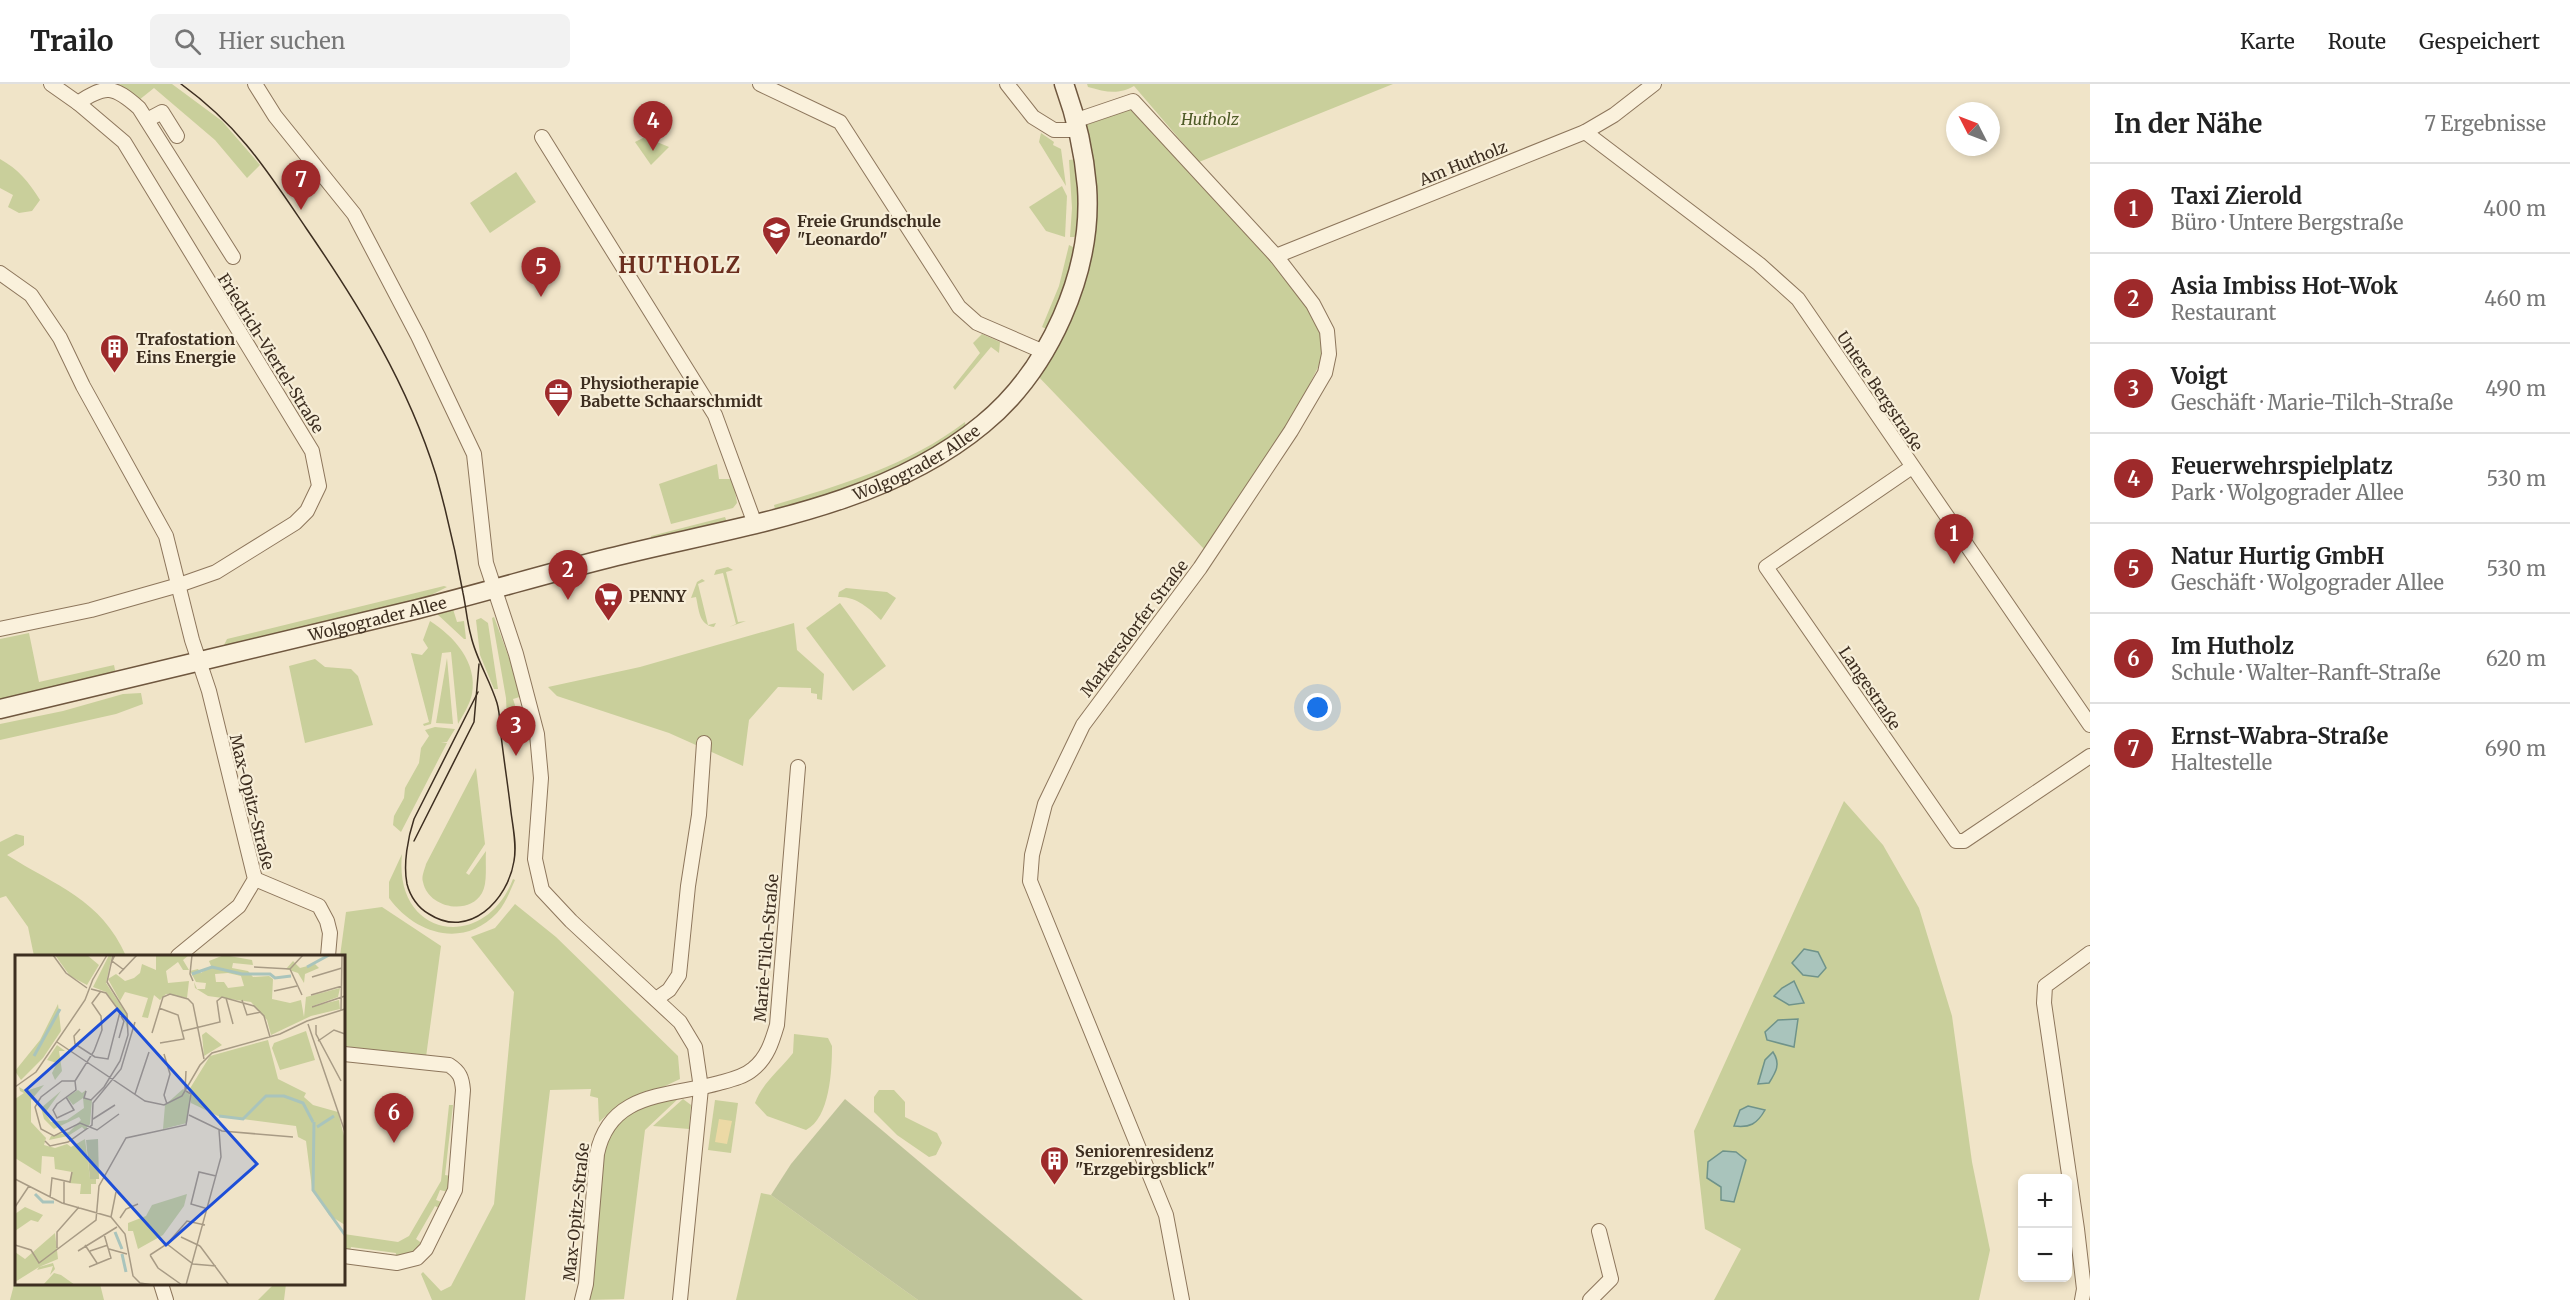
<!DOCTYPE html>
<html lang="de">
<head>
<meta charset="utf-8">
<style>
  :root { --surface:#fff; --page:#f2f2f2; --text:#222; --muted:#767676; --line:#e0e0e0; --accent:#9e2a2b }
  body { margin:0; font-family:Merriweather,serif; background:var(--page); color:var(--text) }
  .controls { position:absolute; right:18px; bottom:18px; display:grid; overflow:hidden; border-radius:9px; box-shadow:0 3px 9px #0003 }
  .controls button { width:54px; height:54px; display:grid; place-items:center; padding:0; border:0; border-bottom:2px solid var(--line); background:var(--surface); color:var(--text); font:30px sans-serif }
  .compass { position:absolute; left:1946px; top:18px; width:54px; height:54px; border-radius:50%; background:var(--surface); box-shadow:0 3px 9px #0003; rotate:312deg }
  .you { position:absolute; left:1318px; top:624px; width:21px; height:21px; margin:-15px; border:4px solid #fff; border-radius:50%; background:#1a73e8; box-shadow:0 0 0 9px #1a73e833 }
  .badge { display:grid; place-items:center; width:39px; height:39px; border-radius:50%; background:var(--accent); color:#fff; font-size:20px; font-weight:700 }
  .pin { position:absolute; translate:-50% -50px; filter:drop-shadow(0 2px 3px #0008) }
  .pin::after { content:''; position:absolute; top:32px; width:21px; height:18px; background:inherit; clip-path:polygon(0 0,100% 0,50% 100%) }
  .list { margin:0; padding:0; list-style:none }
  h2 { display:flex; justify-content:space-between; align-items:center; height:78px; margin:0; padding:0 24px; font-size:26px }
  h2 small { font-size:20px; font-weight:400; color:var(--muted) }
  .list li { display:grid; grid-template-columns:39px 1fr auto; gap:18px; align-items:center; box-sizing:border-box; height:90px; padding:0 24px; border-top:2px solid var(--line) }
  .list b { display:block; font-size:22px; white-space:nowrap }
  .list p { margin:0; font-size:20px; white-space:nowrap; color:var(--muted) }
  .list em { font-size:20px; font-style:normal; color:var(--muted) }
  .icon { flex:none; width:33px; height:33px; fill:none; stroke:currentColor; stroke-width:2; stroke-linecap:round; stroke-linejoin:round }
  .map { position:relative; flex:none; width:2090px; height:1216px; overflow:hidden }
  header { display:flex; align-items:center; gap:36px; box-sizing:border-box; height:84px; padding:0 30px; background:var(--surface); border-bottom:2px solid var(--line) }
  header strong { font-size:28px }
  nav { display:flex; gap:33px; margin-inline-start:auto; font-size:21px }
  .search { width:420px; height:54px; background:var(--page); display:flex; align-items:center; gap:15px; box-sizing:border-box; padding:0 21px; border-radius:9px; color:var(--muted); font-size:22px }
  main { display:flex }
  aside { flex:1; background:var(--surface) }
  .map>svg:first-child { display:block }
</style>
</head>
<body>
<header>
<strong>Trailo</strong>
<div class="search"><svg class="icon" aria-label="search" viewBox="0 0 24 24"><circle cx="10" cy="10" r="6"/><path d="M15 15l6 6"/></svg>Hier suchen</div>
<nav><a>Karte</a><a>Route</a><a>Gespeichert</a></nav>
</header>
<main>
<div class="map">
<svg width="2090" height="1216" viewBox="0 0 2090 1216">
  <rect width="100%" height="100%" fill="#f0e4c8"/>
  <g fill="#c9cf9b" fill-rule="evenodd">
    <polygon points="118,0 172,0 222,37 260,81 247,94 215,56 154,4 139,16"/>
    <path d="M1087,0H1393L1199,78L1134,2C1118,11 1106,8 1088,3Z"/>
    <polygon points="1131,25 1272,174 1309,224 1320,246 1325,269 1288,344 1205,466 1034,288 1078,211 1090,71 1086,41"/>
    <polygon points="1041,49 1054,58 1053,61 1061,65 1066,102 1039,58"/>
    <polygon points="645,53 669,63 651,81 635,58"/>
    <path d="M0,75C18,85 29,98 40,116L32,127L19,129L8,123L13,111L0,104Z"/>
    <polygon points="1076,75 1078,83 1078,150 1074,153 1070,153 1072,124 1069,76"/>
    <polygon points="516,88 536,118 490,149 470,119"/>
    <polygon points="1062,102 1067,112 1065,153 1046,147 1029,123"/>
    <polygon points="1069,161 1075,164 1073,179 1049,246 1042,243 1059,202"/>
    <polygon points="982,250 1000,258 999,269 991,263 955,306 953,303 980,269 973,259"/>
    <path d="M965,338L966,346L932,369L841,408L775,425L774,421C841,401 909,381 965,338Z"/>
    <polygon points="717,380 719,395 733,395 737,419 733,424 671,440 659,400"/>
    <polygon points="725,433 727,438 652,457 651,452"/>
    <polygon points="728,483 733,486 726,488 738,538 746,537 729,543 736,540 723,489 714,491 716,486"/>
    <path d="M702,495L705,497L698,500L708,541L716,539L714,543C699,541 699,526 696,513L691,514L697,498Z"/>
    <polygon points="444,502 447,503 425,514 225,564 224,561 227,555"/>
    <path d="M846,504L887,508L896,514L881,536C869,524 856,512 838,513L839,508Z"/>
    <polygon points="840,519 886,582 853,607 806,544"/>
    <polygon points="453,525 457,538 464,537 466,555 464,555 436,529"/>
    <polygon points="494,533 523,612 513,615 522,643 530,641 531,648 512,652 510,634 507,635 506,614 492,534"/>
    <polygon points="481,534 488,539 498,605 494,605 480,571 476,536"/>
    <path d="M430,537C454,552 478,579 472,610C470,620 463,631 458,640L451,568L442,569L431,640L424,642L423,640L429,638L411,569L422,571L428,564L423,556Z"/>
    <polygon points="794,539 797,566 824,590 822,616 817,615 817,610 811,609 811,604 778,603 749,636 743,682 669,649 557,612 548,603 640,583"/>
    <polygon points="29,549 39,598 114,581 116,591 0,617 0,555"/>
    <polygon points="447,574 453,640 436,639"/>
    <polygon points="315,575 325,583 351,585 358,592 373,641 305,659 289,582"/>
    <polygon points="141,609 143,620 116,630 0,656 0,640 63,627 123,610"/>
    <polygon points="435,643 455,645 447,658 441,658 447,659 401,748 393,741 394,732 404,714 405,704 419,679 421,664 429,652 425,646"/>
    <path d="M476,684L485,760L466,789L469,791L486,767C485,779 488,799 482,809C469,832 428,824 423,798C421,792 425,785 426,780Z"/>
    <path d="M1844,717L1883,761L1919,824L1952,932L1972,1078L1990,1166L1979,1216H1714L1741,1165L1705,1145L1694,1047ZM1723,1067L1736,1068L1746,1076L1734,1118L1721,1116Z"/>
    <path d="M16,750L24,752V761L7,771C56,802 101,815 126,872H34L28,843L6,812L0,814V758Z"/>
    <path d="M402,770C393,855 485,869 513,795L515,796C510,807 506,819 497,829C463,865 415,850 389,814V798Z"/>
    <polygon points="515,820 556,853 678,972 680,995 610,1028 599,1038 598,1014 590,1012 591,1005 550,1006 525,1216 432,1216 421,1190 423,1188 441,1207 451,1202 494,1120 514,908 471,853 495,844"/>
    <polygon points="382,823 441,862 426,973 344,962 344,872 340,872 346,828"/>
    <path d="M794,950L828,954L832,962C832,986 830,1034 806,1046L767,1032L755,1019C763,998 780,986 793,969Z"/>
    <polygon points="879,1006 894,1006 905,1018 905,1033 937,1049 942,1059 936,1071 929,1073 897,1051 874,1028 874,1013"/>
    <polygon points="680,1013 645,1046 624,1215 587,1216 600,1072 608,1049 633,1025"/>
    <polygon points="683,1015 691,1021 689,1045 653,1042"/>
    <polygon points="715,1016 738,1019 731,1069 708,1066"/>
    <polygon points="449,1021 453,1021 445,1091 451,1092 448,1108 440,1106 436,1116 444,1119 441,1125 435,1122 416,1155 423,1160 415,1168 395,1174 396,1169 351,1163 349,1170 344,1168 344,1150 398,1158 409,1152 441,1097"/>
    <polygon points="761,1109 771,1111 918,1216 736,1216"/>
    <polygon points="16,1193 16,1200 100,1200 104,1216 10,1216"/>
    <polygon points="274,1200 286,1200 284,1216 258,1216"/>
  </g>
  <polygon fill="#ecd9a5" points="719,1035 732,1037 727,1060 715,1058"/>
  <polygon fill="#bfc49a" points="845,1015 1083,1216 918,1216 771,1111 791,1080"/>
  <g fill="#a9c4bc" stroke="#6f938a" stroke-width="1.5">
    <polygon points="1804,865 1818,868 1826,884 1818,893 1803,891 1792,879"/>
    <polygon points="1794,897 1804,919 1789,921 1774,912 1782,904"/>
    <polygon points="1798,935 1794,963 1767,956 1765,948 1778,936"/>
    <path d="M1773,968C1781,980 1776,988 1769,999L1758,1000L1765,976Z"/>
    <path d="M1748,1022L1765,1026C1757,1040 1750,1044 1734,1042L1740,1026Z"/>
    <polygon points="1723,1067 1736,1068 1746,1076 1734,1118 1721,1116 1721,1103 1707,1094 1708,1078"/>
  </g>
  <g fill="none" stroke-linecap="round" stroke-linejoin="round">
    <defs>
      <g id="minor">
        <polyline points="255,0 275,32 354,130 418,252 474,370 486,479 516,570 537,650 541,694 535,775 542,806 571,837 680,938 695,963 701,1004 680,1216"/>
        <polyline points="760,0 840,38 959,223 977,239 1044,268"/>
        <polyline points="1007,0 1033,33 1054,46 1078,46"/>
        <path d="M78,19C106,0 114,2 139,24L233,173"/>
        <polyline points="147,36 162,28 177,52"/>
        <polyline points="1077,36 1133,17 1276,172 1313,220 1327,247 1329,270 1325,289 1291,347 1200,484 1083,641 1045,720 1032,771 1030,797 1166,1131 1182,1216"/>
        <polyline points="1585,48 1759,180 1798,215 2090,641"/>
        <polyline points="542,53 715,331 755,440"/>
        <polyline points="1276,172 1585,48 1614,31 1654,0"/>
        <polyline points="0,189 31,211 60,254 83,302 166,452 192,556 209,607 255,795 239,822 178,872"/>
        <polyline points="1912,383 1766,483 1956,757 1964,757 2090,672"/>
        <polyline points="0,545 91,526 179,501 216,488 295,439 307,427 319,402 312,367 124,58 78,19 51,0"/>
        <polyline points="255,795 319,822 327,837 330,849 328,872"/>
        <polyline points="656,915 669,906 679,891 688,802 699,731 704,659"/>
        <path d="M344,970L449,981C460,988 462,994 463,1006L455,1106L426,1165L417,1174L397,1179L344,1172"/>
        <polyline points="161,1200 166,1216"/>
        <path d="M582,1216L586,1200L597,1070C610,1007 668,1013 719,999C730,996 744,993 753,985C767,974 772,958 777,941L798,683"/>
        <polyline points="1590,1216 1611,1195 1599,1147"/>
        <polyline points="2082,1216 2084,1205 2077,1145 2044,919 2045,902 2090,869"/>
      </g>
      <g id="secondary">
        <path id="s1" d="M0,625C139,591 279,559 418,525C482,509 545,490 609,474C735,442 881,425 983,340C1049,286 1093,188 1087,103C1084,67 1076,33 1064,0"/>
      </g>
    </defs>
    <use href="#minor" stroke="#8d765c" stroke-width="16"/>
    <use href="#secondary" stroke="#6f573f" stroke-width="21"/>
    <use href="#minor" stroke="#faf1dc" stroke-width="14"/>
    <use href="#secondary" stroke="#faf1dc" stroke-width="18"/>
    <g stroke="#3d2e20" stroke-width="1.5">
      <path d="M181,0C240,43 266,85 306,144C359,221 408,301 436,391C447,430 456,469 463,509C466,523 467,538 471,552C476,575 490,596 497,619C500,629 500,641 501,651C504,677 508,702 511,728C513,744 517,761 514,777C508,816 469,856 429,830C418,824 410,812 407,800C403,780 408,753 414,735L478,608"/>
      <polyline points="414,757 474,638 479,580"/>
    </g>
  </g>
  <defs>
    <symbol id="school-pin" viewBox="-11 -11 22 30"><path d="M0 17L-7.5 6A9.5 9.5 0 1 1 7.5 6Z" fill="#9e2a2b" stroke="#f7eed8"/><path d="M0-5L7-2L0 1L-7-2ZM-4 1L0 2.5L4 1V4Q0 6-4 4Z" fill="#fff"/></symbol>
    <symbol id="building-pin" viewBox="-11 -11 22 30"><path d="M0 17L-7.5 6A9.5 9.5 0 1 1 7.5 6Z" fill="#9e2a2b" stroke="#f7eed8"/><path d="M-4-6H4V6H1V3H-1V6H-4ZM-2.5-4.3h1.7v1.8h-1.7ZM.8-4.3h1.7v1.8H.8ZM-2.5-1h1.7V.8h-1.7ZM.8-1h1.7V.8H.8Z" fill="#fff"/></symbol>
    <symbol id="office-pin" viewBox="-11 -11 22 30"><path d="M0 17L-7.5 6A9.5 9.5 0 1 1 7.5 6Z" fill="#9e2a2b" stroke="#f7eed8"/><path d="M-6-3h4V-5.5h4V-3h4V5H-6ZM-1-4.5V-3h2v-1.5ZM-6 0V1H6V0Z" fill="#fff"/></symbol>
    <symbol id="supermarket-pin" viewBox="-11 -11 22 30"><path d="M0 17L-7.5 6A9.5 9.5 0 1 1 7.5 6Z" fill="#9e2a2b" stroke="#f7eed8"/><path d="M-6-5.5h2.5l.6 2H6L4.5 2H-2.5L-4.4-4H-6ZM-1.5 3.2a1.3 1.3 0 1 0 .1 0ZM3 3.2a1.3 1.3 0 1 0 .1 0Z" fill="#fff"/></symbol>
  </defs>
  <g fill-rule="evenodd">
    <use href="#school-pin" x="760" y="130" width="33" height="45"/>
    <use href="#building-pin" x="98" y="248" width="33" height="45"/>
    <use href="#office-pin" x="542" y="292" width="33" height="45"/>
    <use href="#supermarket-pin" x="592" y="496" width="33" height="45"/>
    <use href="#building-pin" x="1038" y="1060" width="33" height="45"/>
  </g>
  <g text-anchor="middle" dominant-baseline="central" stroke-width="4.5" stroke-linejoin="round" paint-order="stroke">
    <g font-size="16" font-style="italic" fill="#4d5a26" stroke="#f7eed8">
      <text x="1210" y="35">Hutholz</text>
    </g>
    <g font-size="16" fill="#3d2e20" stroke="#f7eed8">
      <text transform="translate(1463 79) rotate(-22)">Am Hutholz</text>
      <text transform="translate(271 269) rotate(58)">Friedrich-Viertel-Straße</text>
      <text transform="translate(1880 307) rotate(56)">Untere Bergstraße</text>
      <text stroke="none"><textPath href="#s1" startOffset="951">Wolgograder Allee</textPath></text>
      <text stroke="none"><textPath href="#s1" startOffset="388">Wolgograder Allee</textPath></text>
      <text transform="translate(1134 544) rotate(-53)">Markersdorfer Straße</text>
      <text transform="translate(1870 604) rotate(56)">Langestraße</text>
      <text transform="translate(252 718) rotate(76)">Max-Opitz-Straße</text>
      <text transform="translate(766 864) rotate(-85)">Marie-Tilch-Straße</text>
      <text transform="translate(576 1128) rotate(-84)">Max-Opitz-Straße</text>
    </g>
    <g font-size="16" font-weight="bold" fill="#3d2e20" stroke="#f7eed8" text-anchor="start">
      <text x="797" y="137">Freie Grundschule<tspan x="797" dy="18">"Leonardo"</tspan></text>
      <text x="136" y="255">Trafostation<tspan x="136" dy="18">Eins Energie</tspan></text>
      <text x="580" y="299">Physiotherapie<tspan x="580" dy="18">Babette Schaarschmidt</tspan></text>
      <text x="629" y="512">PENNY</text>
      <text x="1075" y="1067">Seniorenresidenz<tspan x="1075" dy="18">"Erzgebirgsblick"</tspan></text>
    </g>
    <g font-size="22" font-weight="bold" letter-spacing="1.5" fill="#6b2e1e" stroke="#f7eed8">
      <text x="680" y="181">HUTHOLZ</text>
    </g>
  </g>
  <g transform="translate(15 871)">
    <rect width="330" height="330" fill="#f0e4c8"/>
    <path d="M40,0H72L84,10L72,30L55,21ZM94,0H97L91,28L112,60L113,78L109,61L91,37L78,32ZM141,0H174L168,5L174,15H168L163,7L151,16L153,28L174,26L172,43L151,39L145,45L139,40L133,63L127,62L133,43L110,37L105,46L93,24L101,19L110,26L119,23L125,18L127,9L141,15ZM209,0L237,5L238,10L218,8L217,13L233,16L238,22L254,21L258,24L257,44L275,48L286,45L289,62L291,42L325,33L323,42L295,52L324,45L325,54L296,61L256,80L252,65L236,47L193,41L180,33L179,27L182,34H190L191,28L181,27L175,16L183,14L186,18L196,11L194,6ZM213,18L226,21L229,31L213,33L209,27H201L200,19ZM278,6L285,13L300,9L304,13L290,19L289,28L283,18L271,14ZM43,49L46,76L28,103L6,125L0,116L25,85ZM291,76L300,105L265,115L257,93L259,88ZM191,77L207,90L189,101L187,80ZM253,85L263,124L291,138L289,142L298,150L323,157L330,185V270L314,260L297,233L291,186L283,182L281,171L203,161L176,148L174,135L195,101ZM42,90L50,96H44L47,116L40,125L37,118L42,108L32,105ZM29,130L16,145V167L31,183L29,190L40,193L52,189L56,192L70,184L75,223L81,224V229H76V239H65L66,229L54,228L57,217L40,214L39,202L27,201L26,219L0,203V144L9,138L5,136L4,132L11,136ZM168,134L176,139L172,168L148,174L150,150ZM63,135L67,138L71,135L69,143L77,145L75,169L70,175L67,172L53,181L34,185L36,181L54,177L66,165L64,162L39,174L29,164L26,153L46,136L30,158L36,167L52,165L69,153L68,143L58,150L52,142ZM172,239L169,251L148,280L123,294L118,276H113V268L131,261L137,250ZM10,252L28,260L23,267L16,265L0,276V259ZM40,278L43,304L24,312L38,308L40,314L35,320L38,311L22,315L24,312L0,327V297L10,304ZM39,318L46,320L60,330H28Z" fill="#c9cf9b" fill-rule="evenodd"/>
    <path d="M83,184L84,224H75L71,185Z" fill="#bfc49a"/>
    <path fill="none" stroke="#a9c4bc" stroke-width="3" d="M292,12L314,0M177,19L197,12L227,19H255L260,23L276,21M19,101L45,54M204,161L228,164L251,141H269L288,148L298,167M299,167L298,235L330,280M302,172L319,161M20,239L28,247H39M100,277L107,294M107,299L111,317"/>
    <path fill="none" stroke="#a89b85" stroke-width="1.5" d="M38,0L51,18L72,33M100,0L97,6L109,15M177,0L175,19L178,26M239,12L275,14L288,0M275,14L287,40M104,19L122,0M297,22L327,13M77,26L92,0M259,36L282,31M296,40L327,31M211,43L218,69M227,45L232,60L246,57M297,52L330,41M144,53L163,60L169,84L145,88M326,55L327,0M293,69L330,177M301,70V79L326,126M65,74L59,81L60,89L80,102L93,104L105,57L91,38L76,34M168,76L205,67L202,46L207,42L239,51L249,61L255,82M137,78L148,42L155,39L173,44L178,49L189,104M104,83L109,66L106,61M303,86L319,75L330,79M42,87L130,146L149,150L167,141L185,110L197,98L265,79L292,66L330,54M149,99L155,119L149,140L152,149M60,126H47L26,142L20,152L26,174L39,181L65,168L82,175L104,159M60,126L79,96L87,75L86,61L77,48L86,36M0,132L21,117L70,45L78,24M71,136L69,143L76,145L89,132L105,106L113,80L112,59L92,27L98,0M170,136L171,116M120,139L134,97M51,142L59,155L42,163L38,155L42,149L61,135L60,126M174,160L207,176L278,182M78,164L100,150M30,186L35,191L53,187L77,170L78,148L106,114L120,67M0,224L47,248L96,262L110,279L118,321L125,328L138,330M35,243L37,223L55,227L57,217M49,249V226M0,252L14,231M193,254L176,249L184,217L201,221M96,262L101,237M105,263L111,254L123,249M166,282L185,291M152,289L178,309L201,311M0,290L16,295L24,308L81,265L84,231L111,183L171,170L176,139L171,136M70,290L82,308M185,291L214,330M42,293V277L64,252M94,294L112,299M63,296L102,272M75,296L93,290M135,300L152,289L172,266L190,270M135,300L143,313L167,330M74,312L96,303L89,279M171,330L206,202L204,175"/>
    <path fill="#1d4ed8" fill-opacity="0.15" stroke="#1d4ed8" stroke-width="3" d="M102,54L242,209L151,290L11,135Z"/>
    <rect width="330" height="330" fill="none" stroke="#3d2e20" stroke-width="3"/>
  </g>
</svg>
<div class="controls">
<button>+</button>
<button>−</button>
</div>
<svg class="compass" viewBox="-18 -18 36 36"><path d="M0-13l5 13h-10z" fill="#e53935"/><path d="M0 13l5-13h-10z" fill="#767676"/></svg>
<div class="you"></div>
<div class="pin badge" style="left:1954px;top:480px">1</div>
<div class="pin badge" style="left:568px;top:516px">2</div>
<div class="pin badge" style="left:516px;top:672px">3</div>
<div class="pin badge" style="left:653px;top:67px">4</div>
<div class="pin badge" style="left:541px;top:213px">5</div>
<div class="pin badge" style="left:394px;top:1059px">6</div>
<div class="pin badge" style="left:301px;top:126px">7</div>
</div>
<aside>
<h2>In der Nähe<small>7 Ergebnisse</small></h2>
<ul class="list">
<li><span class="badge">1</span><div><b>Taxi Zierold</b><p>Büro · Untere Bergstraße</p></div><em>400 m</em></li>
<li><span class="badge">2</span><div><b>Asia Imbiss Hot-Wok</b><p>Restaurant</p></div><em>460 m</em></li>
<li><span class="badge">3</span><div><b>Voigt</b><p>Geschäft · Marie-Tilch-Straße</p></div><em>490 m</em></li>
<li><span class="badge">4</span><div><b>Feuerwehrspielplatz</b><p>Park · Wolgograder Allee</p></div><em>530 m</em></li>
<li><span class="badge">5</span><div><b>Natur Hurtig GmbH</b><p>Geschäft · Wolgograder Allee</p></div><em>530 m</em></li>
<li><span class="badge">6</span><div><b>Im Hutholz</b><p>Schule · Walter-Ranft-Straße</p></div><em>620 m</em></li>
<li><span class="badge">7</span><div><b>Ernst-Wabra-Straße</b><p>Haltestelle</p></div><em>690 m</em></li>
</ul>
</aside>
</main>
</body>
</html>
